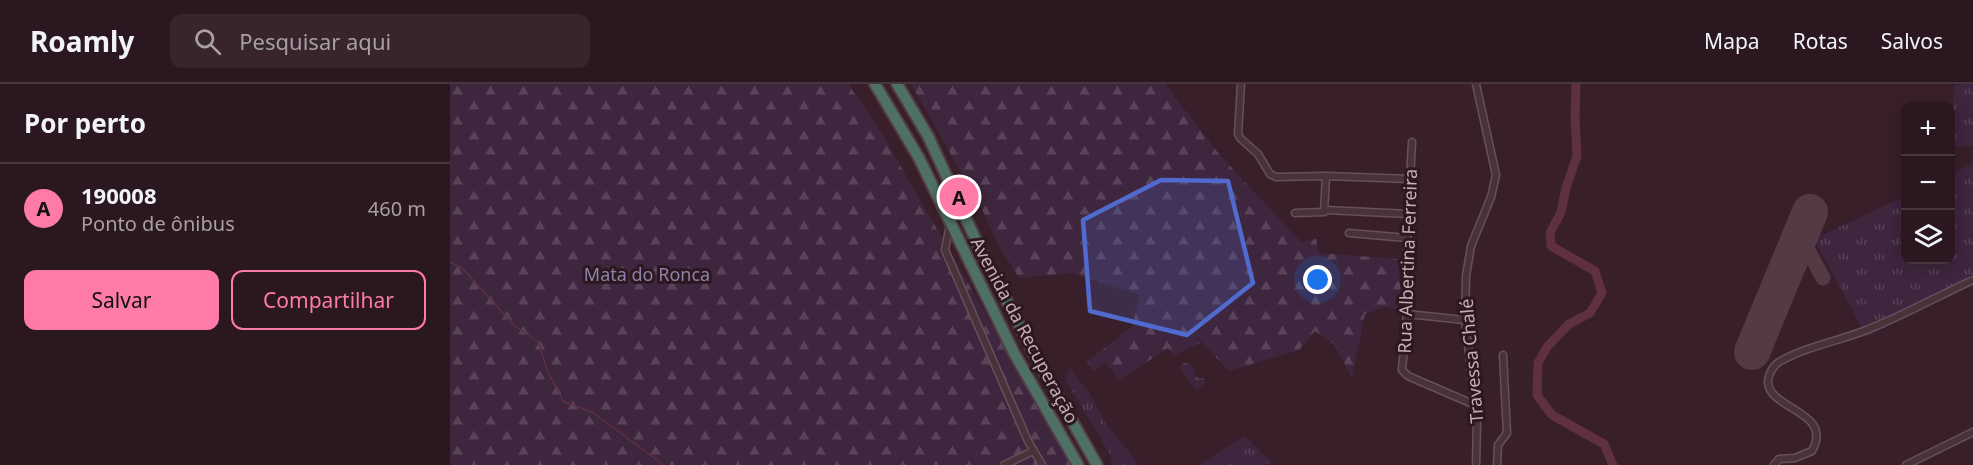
<!DOCTYPE html>
<html lang="pt">
<head>
<meta charset="utf-8">
<style>
  :root { --surface:#2b171f; --page:#37242c; --text:#f1f3f6; --muted:#a69fa4; --line:#47363d; --accent:#fd7aa9 }
  body { margin:0; font-family:"Noto Sans",sans-serif; background:var(--page); color:var(--text) }
  .controls { position:absolute; right:18px; top:18px; display:grid; overflow:hidden; border-radius:12px; box-shadow:0 3px 15px #0003 }
  .controls button { width:54px; height:54px; display:grid; place-items:center; padding:0; border:0; border-bottom:2px solid var(--line); background:var(--surface); color:var(--text); font:30px sans-serif }
  .you { position:absolute; left:868px; top:196px; width:21px; height:21px; margin:-15px; border:4px solid #fff; border-radius:50%; background:#1a73e8; box-shadow:0 0 0 9px #1a73e833 }
  .badge { display:grid; place-items:center; width:39px; height:39px; border-radius:50%; background:var(--accent); color:#111; font-size:20px; font-weight:700 }
  .pin { position:absolute; translate:-50% -50%; border:3px solid #fff; box-shadow:0 2px 6px #0006 }
  .list { margin:0; padding:0; list-style:none }
  h2 { display:flex; justify-content:space-between; align-items:center; height:78px; margin:0; padding:0 24px; font-size:26px }
  h2 small { font-size:20px; font-weight:400; color:var(--muted) }
  .list li { display:grid; grid-template-columns:39px 1fr auto; gap:18px; align-items:center; box-sizing:border-box; height:90px; padding:0 24px; border-top:2px solid var(--line) }
  .list b { display:block; font-size:22px; white-space:nowrap }
  .list p { margin:0; font-size:20px; white-space:nowrap; color:var(--muted) }
  .list em { font-size:20px; font-style:normal; color:var(--muted) }
  .actions { display:flex; gap:12px; padding:18px 24px }
  .actions a { flex:1; padding:14px 0; border:2px solid var(--accent); border-radius:12px; text-align:center; font-size:21px; color:var(--accent) }
  .actions .main { background:var(--accent); color:#111 }
  .icon { flex:none; width:33px; height:33px; fill:none; stroke:currentColor; stroke-width:2; stroke-linecap:round; stroke-linejoin:round }
  .map { position:relative; flex:none; width:1523px; height:381px; overflow:hidden }
  header { display:flex; align-items:center; gap:36px; box-sizing:border-box; height:84px; padding:0 30px; background:var(--surface); border-bottom:2px solid var(--line) }
  header strong { font-size:28px }
  nav { display:flex; gap:33px; margin-inline-start:auto; font-size:21px }
  .search { width:420px; height:54px; background:var(--page); display:flex; align-items:center; gap:15px; box-sizing:border-box; padding:0 21px; border-radius:12px; color:var(--muted); font-size:22px }
  main { display:flex }
  aside { flex:1; background:var(--surface) }
  .map>svg:first-child { display:block }
</style>
</head>
<body>
<header>
<strong>Roamly</strong>
<div class="search"><svg class="icon" aria-label="search" viewBox="0 0 24 24"><circle cx="10" cy="10" r="6"/><path d="M15 15l6 6"/></svg>Pesquisar aqui</div>
<nav><a>Mapa</a><a>Rotas</a><a>Salvos</a></nav>
</header>
<main>
<aside>
<h2>Por perto<small></small></h2>
<ul class="list">
<li><span class="badge">A</span><div><b>190008</b><p>Ponto de ônibus</p></div><em>460 m</em></li>
</ul>
<div class="actions"><a class="main">Salvar</a><a>Compartilhar</a></div>
</aside>
<div class="map">
<svg width="1523" height="381" viewBox="0 0 1523 381">
  <defs>
    <pattern id="grass-tufts" width="24" height="20" patternUnits="userSpaceOnUse" patternTransform="scale(1.5)"><rect width="24" height="20" fill="#3e263e"/><path d="M3 7l-1-3M5 7V3M7 7l1-3M15 17l-1-3M17 17v-4M19 17l1-3" fill="none" stroke="#584358"/></pattern>
    <pattern id="forest-firs" width="22" height="20" patternUnits="userSpaceOnUse" patternTransform="scale(1.5)"><rect width="22" height="20" fill="#3e263e"/><path d="M5 1l3.5 6h-7zM16 11l3.5 6h-7z" fill="#584358"/></pattern>
  </defs>
  <rect width="100%" height="100%" fill="#391f29"/>
  <g fill="url(#grass-tufts)">
    <polygon points="1523,0 1523,62 1501,62 1504,1"/>
    <polygon points="1523,79 1523,197 1417,253 1364,155 1455,112 1456,176 1500,176 1501,90"/>
    <polygon points="620,284 640,310 657,342 681,370 688,381 662,381 661,372 615,295"/>
    <polygon points="795,352 822,379 814,381 749,381"/>
  </g>
  <g fill="url(#forest-firs)">
    <polygon points="0,0 398,0 428,43 623,381 0,381"/>
    <polygon points="461,0 715,0 768,69 851,158 866,155 869,169 948,175 952,227 935,223 915,230 902,294 884,260 865,247 849,266 779,287 745,251 750,259 723,272 718,264 669,297 656,278 643,287 637,277 682,243 690,211 621,189 569,194 546,157 535,131"/>
    <path d="M736,279C744,281 745,285 746,293L750,295L753,294L756,298L746,307L730,283L732,280Z"/>
  </g>
  <g fill="none" stroke-linecap="round" stroke-linejoin="round">
    <polyline stroke="#5f2f42" stroke-width="1.5" points="0,178 13,185 63,240 89,259 97,286 113,317 142,328 214,381"/>
    <polyline stroke="#5f2f42" stroke-width="9" points="1126,0 1125,33 1127,72 1116,104 1111,128 1100,149 1101,162 1145,187 1152,209 1140,229 1119,240 1097,263 1088,279 1087,311 1102,331 1154,360 1163,381"/>
    <polyline stroke="#543a44" stroke-width="15" points="1348,157 1354,159 1373,194"/>
    <polyline stroke="#543a44" stroke-width="36" points="1302,268 1360,128"/>
    <defs>
      <g id="street">
        <polyline points="791,0 788,50 791,55 808,70 820,90 826,93 876,92 961,95"/>
        <polyline points="1026,0 1046,91 1041,113 1021,162 1016,192 1015,236 1027,336 1026,381"/>
        <polyline points="962,58 957,154 957,230 952,286 958,292 1025,321"/>
        <polyline points="875,126 959,130"/>
        <polyline points="845,129 874,128 876,92"/>
        <polyline points="500,140 495,166 578,357 592,381"/>
        <polyline points="899,149 957,154"/>
        <polyline points="957,230 1015,236"/>
        <polyline points="554,381 583,367"/>
        <polyline points="1047,381 1048,361 1057,349 1053,271"/>
        <path d="M1324,381L1329,375L1345,374L1362,367C1384,327 1319,326 1318,298C1318,291 1323,282 1329,278C1356,262 1390,257 1419,245C1454,231 1488,212 1523,196"/>
        <polyline points="1456,381 1523,348"/>
      </g>
      <g id="highway">
        <polyline points="425,0 469,74 564,269 628,381"/>
        <polyline points="447,0 478,52 530,165 585,272 647,381"/>
      </g>
    </defs>
    <use href="#street" stroke="#675059" stroke-width="9"/>
    <use href="#highway" stroke="#533d46" stroke-width="14"/>
    <use href="#street" stroke="#49333b" stroke-width="6"/>
    <use href="#highway" stroke="#4f7064" stroke-width="10"/>
  </g>
  <path fill="#506ace" fill-opacity="0.2" stroke="#506ace" stroke-width="4.5" stroke-linejoin="round" d="M711,96L778,97L803,199L737,251L640,227L633,136Z"/>
  <g text-anchor="middle" dominant-baseline="central" stroke-width="6" stroke-linejoin="round" paint-order="stroke">
    <g font-size="18" fill="#c6adb6" stroke="#2d1820">
      <text transform="translate(957 177) rotate(-88)">Rua Albertina Ferreira</text>
      <text transform="translate(575 246) rotate(62)">Avenida da Recuperação</text>
      <text transform="translate(1021 277) rotate(-95)">Travessa Chalé</text>
    </g>
    <g font-size="18" fill="#8d82ac" stroke="#2d1820">
      <text x="197" y="190">Mata do Ronca</text>
    </g>
  </g>
</svg>
<div class="controls">
<button>+</button>
<button>−</button>
<button><svg class="icon" aria-label="layers" viewBox="0 0 24 24"><path d="M12 4l9 5-9 5-9-5zM3 14l9 5 9-5"/></svg></button>
</div>
<div class="you"></div>
<div class="pin badge" style="left:509px;top:113px">A</div>
</div>
</main>
</body>
</html>
